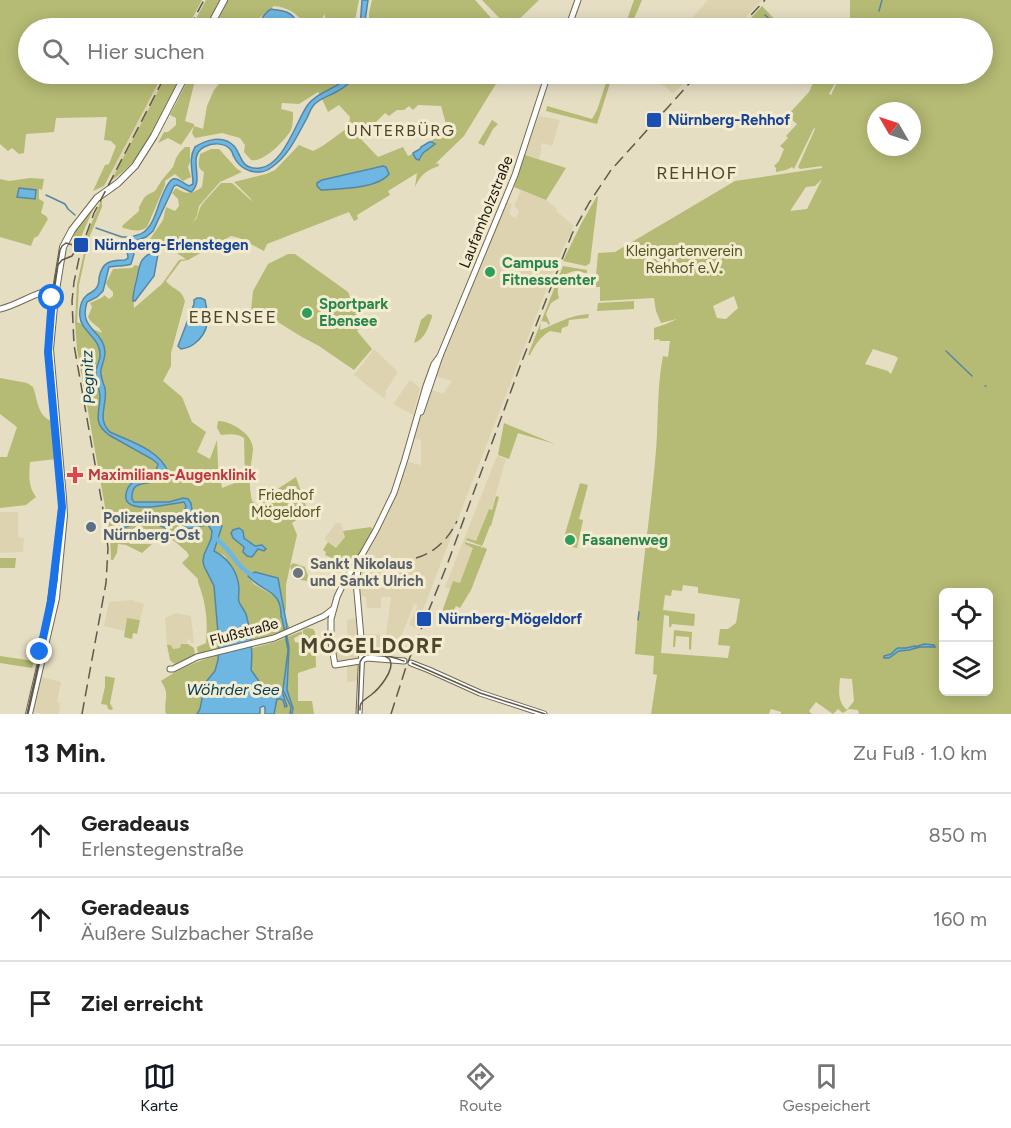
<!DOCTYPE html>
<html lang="de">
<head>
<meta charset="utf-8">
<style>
  :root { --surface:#fff; --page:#f2f2f2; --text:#222; --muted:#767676; --line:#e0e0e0; --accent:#111827 }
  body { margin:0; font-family:Figtree,sans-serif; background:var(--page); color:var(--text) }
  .controls { position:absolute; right:18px; bottom:18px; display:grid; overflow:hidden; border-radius:9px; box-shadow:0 3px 15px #0003 }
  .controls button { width:54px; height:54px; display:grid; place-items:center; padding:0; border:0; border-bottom:2px solid var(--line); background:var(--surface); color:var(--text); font:30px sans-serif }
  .compass { position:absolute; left:867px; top:102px; width:54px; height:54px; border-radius:50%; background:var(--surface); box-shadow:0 3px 15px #0003; rotate:309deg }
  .stop { position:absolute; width:18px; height:18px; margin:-14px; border:4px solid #1a73e8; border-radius:50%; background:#fff }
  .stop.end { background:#1a73e8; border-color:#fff; box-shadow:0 2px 6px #0008 }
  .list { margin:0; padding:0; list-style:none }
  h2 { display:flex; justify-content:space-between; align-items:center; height:78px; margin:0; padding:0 24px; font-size:26px }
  h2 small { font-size:20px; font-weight:400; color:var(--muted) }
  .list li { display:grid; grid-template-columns:39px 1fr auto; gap:18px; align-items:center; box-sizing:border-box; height:84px; padding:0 24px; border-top:2px solid var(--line) }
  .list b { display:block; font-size:22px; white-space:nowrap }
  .list p { margin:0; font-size:20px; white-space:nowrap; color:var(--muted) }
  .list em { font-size:20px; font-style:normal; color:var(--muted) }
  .icon { flex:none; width:33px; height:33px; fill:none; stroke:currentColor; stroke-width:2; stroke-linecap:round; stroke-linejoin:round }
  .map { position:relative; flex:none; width:1011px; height:714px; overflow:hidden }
  .search { position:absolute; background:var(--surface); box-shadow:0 3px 15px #0003; left:18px; right:18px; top:18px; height:66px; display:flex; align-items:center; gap:15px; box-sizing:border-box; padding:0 21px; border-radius:33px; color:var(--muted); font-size:22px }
  .sheet { height:330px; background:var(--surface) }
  nav { display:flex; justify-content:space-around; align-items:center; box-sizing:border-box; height:84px; border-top:2px solid var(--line); background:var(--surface); font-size:16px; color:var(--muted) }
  nav a { display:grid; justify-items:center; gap:3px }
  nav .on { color:var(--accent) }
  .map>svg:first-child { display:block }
</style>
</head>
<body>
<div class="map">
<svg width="1011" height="714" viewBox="0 0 1011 714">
  <rect width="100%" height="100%" fill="#e6dec3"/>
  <g fill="#ddd3b0">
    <polygon points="708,0 762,0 735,28 684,28"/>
    <polygon points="163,74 167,74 114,176 111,174"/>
    <polygon points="666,74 693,74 673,94 662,84"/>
    <polygon points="540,116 560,120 552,146 542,143 540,148 542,148 539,159 525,155 538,117"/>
    <polygon points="521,190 546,200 557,209 556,211 574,226 559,257 416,628 409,625 418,605 414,604 393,657 390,659 369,653 358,658 357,664 358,668 358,681 347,682 347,666 338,668 334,653 347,650 347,620 360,617 362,634 386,635 391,597 381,597 381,608 367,608 366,597 359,595 360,574 365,555 387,517 408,462 421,465 421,440 414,438 430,389 443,394 452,381 435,376 507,202 512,204 509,213 512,217 516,218 519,211 514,206"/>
    <polygon points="374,349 398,372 386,390 385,399 354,375"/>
    <polygon points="410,380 420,388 413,415 393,404"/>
    <polygon points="497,456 506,459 491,510 488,510 476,541 467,538 465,544 474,547 460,583 453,581 450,589 445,587"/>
    <polygon points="0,512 18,512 18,537 24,538 23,552 0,553"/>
    <polygon points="336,523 341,523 345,537 336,548 324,539"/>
    <polygon points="132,600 144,604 140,620 127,618 125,631 104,626 109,602"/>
    <polygon points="176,613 191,616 194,643 191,643 190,639 187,640 188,643 181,644 180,648 173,649 171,645 167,645 165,618"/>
    <polygon points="41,677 61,682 57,702 60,703 59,714 44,714 33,712"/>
  </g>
  <g fill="#b5ba74" fill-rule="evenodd">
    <polygon points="0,0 202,0 187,28 28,28 28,74 163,74 104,186 93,191 105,165 109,164 116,146 111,141 104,140 107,117 56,118 54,132 26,134 24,153 19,154 12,148 8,151 0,144"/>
    <polygon points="206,0 221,0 207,28 191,28"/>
    <path d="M228,0H359L355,20L351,28H321L325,21V14C321,21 314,23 305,24C295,12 289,8 274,6L258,19L256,28H214Z"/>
    <polygon points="372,0 475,0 500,28 369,28 369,13"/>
    <polygon points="482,0 539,0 510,28 509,28"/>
    <polygon points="634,0 642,0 630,28 624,28"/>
    <path d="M850,0H1011V714H859L858,710L849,709L843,713L838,709L833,714L816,702L809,711L812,714H781V712L771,709L769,714H651L657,675L653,674L654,656L635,654C639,590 649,526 655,462C659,427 656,392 663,356L668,357L670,341H660L659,339L654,340V328L666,324L677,319L661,323L656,311L654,298L600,301V287H595L598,253L615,252L735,181L822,168V166L800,169L798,167L815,129L814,128L794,169L792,167L786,170L776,172V168L774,166L779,161L784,149L780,146L788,138L786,136L797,124L792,120L790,121L786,117L809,92L814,81L817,80L821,74H840L829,94L831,95L838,80H841L843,75L842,74H982V28H850ZM876,111H912V147H876ZM822,179L807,209L790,211L806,187L815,186ZM734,296L738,308L726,319L717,318L713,306ZM873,349L895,356L898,358L891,374L888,371L865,364ZM683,585L698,587V593L740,599L736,623L728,629H720L718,645L730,646L728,658L661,653L664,615L669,616V627H671L672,624L694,626L695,614L663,610L665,595L671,596L672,590L682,591ZM944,592H988V692H944ZM840,678L852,679L854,701L847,710C837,701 839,690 840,678Z"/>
    <polygon points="762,6 783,28 778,28 769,20 763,26 755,19 753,20 751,18"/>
    <path d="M167,74H184C164,112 149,156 111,181Z"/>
    <path d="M191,74H208L204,79L195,80L185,121L194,124V126L203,129L207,106L214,90L219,84L234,74H337L338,81L348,74H351L342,83L320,95L318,92L299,104L282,103L281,109L293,112C293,118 293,127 290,132C283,142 263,163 251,160L244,152L245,145L240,138L222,133L195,138L192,133L194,126L181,145L168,138L158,143L164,132H168L176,125V118L170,115Z"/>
    <path d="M356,74H368L367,75L371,80L374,74H502L464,136L435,164L438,163L439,166C427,170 420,175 415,187L417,173L388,191L390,195L357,215L358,219L354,221L349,212L267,244L264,251L239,238L231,236L188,260L181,261L166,281C174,291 181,288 185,301L171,353V366L163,381L182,397L192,422L206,432L197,452L210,459L217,440L218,465L222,488L245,479L244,438C237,433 229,434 221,435L217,428L218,421C231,421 253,434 253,449C253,452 252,455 252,458C249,473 249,487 252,501L259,506L279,488L296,477L308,512L292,523L297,535L290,566L293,563L305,567L308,576L307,581L294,579L290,566L286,585V609L284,615L290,629L251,642L245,612L238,600L239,586L225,556L208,548L204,555L203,561L204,566L214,586L219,649L198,655L197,647L206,643C208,620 206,603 198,582V579L182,563L189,556L187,552L165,533L158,530L134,528L128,533L127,538L130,544H152L142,553L126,545L118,544L117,553L113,560H111L110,535L77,349L75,322L77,284L85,248H87L79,285L77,322L102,333C100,326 92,325 88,317L92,307L90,303L103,297L104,295L109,299L113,296V292L108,287L106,283L113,269L132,268L135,265L139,266L133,291L134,308L162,284L179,260L186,259L158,241L156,242L150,239L163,220L166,207L175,211L179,206L178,199L172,193L176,188C186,195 192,194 202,187L204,172C196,168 199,161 200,154L211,149H219L237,169L242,172L220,182L199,206L197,216L193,222C199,217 197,215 200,208C202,203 216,189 221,183H232L253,202L250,198L234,182L266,174L275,170L299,145L313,151C325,146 338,134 349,127L350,117L339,105L328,112L322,99C335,93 348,86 356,74ZM418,105L441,106L448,131L429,142H432L423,154L421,159H416L412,154L408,156L403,147L378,157L360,138L385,113L389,116L397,110H404L409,106L413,110ZM376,167L360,186L355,188L322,180ZM245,570L250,574L255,572L278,579L284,607V614L279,599L254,584L247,575Z"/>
    <polygon points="609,74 613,74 597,124 546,111 547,106 592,119 597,110"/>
    <polygon points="492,120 498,124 493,129 484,146 478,143"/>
    <path d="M185,147H190V162L188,167L191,177L183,181L175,174L165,181V185L147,227C139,233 132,230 123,228L122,226L139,211V207L144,198L147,195L155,191L162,180L173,167L176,158L180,152Z"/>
    <polygon points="525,155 566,168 546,200 514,187"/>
    <polygon points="30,178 44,179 42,190 39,189 39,199 44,202 41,213 46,216 48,219 38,236 34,238 31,246 0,237 0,179 9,181"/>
    <polygon points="597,196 598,197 590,263 586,266 563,261 581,224"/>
    <polygon points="102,198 102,207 86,245 84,245 89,229"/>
    <polygon points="97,200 78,244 75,244 76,242 69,239"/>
    <polygon points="288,254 295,254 348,292 359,319 361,327 357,331 372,349 354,370 319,346 302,337 268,316 251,311 253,291 268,264"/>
    <path d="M563,266L587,270V273C583,273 580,271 576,271C562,272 555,285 559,298L551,303L546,314L550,324L548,325L547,322L541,321L540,330C559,323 567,316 589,314L588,318L569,320L568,326L562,328L561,333L550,331C540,337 535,345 530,355H528Z"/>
    <polygon points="634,301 634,309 597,311 598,303"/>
    <path d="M428,314L432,315V317C428,328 425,339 414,343L421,320Z"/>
    <path d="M0,378L27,383L33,387C38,400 37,416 52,421L56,459L30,462C29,474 28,487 36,497L26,505L0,508V457H7L17,427L0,414Z"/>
    <polygon points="504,423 555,444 518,433 509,459 498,455"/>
    <polygon points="580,483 588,485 579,519 583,520 577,548 572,547 572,544 565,542 568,535 565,534"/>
    <polygon points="496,496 499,497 491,526 490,526 483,544 482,546 466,540 467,538 476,541 489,509 492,510"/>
    <polygon points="371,527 371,528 373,529 348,573 338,568 339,561 325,555 326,552 323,550 328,542 336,548 345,537 343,531"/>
    <polygon points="465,542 482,547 481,549 483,547 487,549 471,590 460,608 456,606 451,615 449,614 447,618 445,618 441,625 439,625 443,609 453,581 460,583 473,548 465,544"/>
    <polygon points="0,558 16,558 15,568 0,568"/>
    <polygon points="127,618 140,620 137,634 133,633 132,639 124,637"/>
    <polygon points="307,628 313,629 315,632 316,667 298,673 298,701 312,701 314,714 274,714 277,699 281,699 283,700 285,699 274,693 267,691 251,670 252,648 275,642 302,631 302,634 294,638 295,642 300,643 301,646 306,646 305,634 303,634 303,630"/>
    <polygon points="674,630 692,632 691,650 689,649 689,637 676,636 675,647 673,647"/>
    <polygon points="181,644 188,644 194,648 195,655 176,664 173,663 170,660 167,645 171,645 173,649 180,648"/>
    <path d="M219,655L215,671L205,683L200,709L197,714H166C163,700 171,696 161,681C180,668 197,661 219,655Z"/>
    <polygon points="0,656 34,661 32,668 0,663"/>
    <polygon points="105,676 115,678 110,703 113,709 111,710 108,709 107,705 101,704 105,687"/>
  </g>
  <g fill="#6fb7e3" stroke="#5587a3" stroke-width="1.5">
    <polygon points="362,0 368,0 364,28 360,28"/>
    <path d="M271,9C281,11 289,10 295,19L280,28H257C260,21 264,13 271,9Z"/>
    <path d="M351,74H356C352,81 344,88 336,92C329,96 318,99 313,106C310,110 309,114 307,118C297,136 289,155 272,167C268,170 265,172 260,172C249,173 239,167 234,157C232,153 233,152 230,149C223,142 212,143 204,147C186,157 206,180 191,192L177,185L174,186L153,231L146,237L132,242L131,246L134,254L131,264C124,267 116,265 109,267L103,291L97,297L87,302C78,330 104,330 105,352C105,359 102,364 101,370C100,376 103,382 105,388C108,404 96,419 110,432C129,441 160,450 168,472C165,475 161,479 156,481C145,485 131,480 132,499L134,502H169L183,498L188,499L191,503L192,510L188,522L190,524C206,521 207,515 222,526L214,551C228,558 238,572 239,588C239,593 238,598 239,602C241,606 244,610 246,614C251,632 253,651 251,670C261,683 264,694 282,691L287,706L285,707L283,700L280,699H277L274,714H265V707L263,706L260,708V714H197L200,709L205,683L215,671L218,660L219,645L214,586L204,566L203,561L204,555L211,539L212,531L208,525C198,525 187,534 181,523L186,506L184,502C173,503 122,517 126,494C129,474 156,479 158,464L152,459L109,435C93,423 99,415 100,398C100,388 95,380 96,370C97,366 99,362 100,357C102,338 81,332 80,317C79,310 81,300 86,296C90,292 95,292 97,287C99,284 99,282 99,278C102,262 110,260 125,260L128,258C128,251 123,246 127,240C131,235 139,236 144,232C155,223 157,207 163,194C165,190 168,181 173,179C178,177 185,185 189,186L193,184C193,171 188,159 195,147C206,140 223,134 234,146C242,155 240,170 260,168C283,166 296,122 307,106C317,91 339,89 351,74Z"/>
    <polygon points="429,142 432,142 435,144 423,153 419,160 416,159 413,154 413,153 420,149 421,147"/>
    <path d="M383,166L386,167L389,174C377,189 339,189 321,190L317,186V183L322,180Z"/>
    <polygon points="19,188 36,190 35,199 17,197"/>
    <path d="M157,252L158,254L154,276L135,301H133C133,294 134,289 136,282C140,267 138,255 157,252Z"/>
    <path d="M197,298H201L205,300C209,318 210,332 194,344C190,347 187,348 181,349L178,346L194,304V300Z"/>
    <path d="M139,517C144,518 162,518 165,520C168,521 170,525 171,528L169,531C166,529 164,527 161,526C150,522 133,522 123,529L119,527V524L126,520Z"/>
    <polygon points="239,528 243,531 244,538 255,546 262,545 266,549 264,551 258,549 252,557 247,556 243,552 244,547 233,538 231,533 233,530"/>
    <path d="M136,531L159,533L158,536L148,537L147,539C140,542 136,543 130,538L131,533Z"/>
    <path d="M255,572L278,578L287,626L286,631L289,648L287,690L293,708L292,714H290L291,707L283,690L288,650L282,618L281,617C282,589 263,593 248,576Z"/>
    <polygon points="924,644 934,645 935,647 920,647 909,650 899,651 889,658 884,658 884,656 891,654 896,649 898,648 906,648 915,646 915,647"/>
  </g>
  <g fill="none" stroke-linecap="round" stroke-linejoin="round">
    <g stroke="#5587a3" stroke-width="1.5">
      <polyline points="879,11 882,0"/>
      <polyline points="765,15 779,28"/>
      <polyline points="46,195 65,204 68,209 75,215"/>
      <polyline points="96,228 122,237 129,237"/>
      <polyline points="946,351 972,376"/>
      <polyline points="985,386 986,386"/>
      <polyline points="638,620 639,612"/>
    </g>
    <path stroke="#6fb7e3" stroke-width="4.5" d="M215,538C231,548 235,566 253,576"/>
    <defs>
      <g id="secondary">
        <polyline points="568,28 578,0"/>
        <path d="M0,309C18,305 33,293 51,290L55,293L53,294L40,293"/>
        <polyline points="421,412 440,356 515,175 548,74"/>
        <polyline points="404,661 367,658 360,661 335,665 331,642 331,619 337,597 344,582 363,553 376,530 394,493 405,459 426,386 434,364 440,356"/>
        <polyline points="411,663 429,670 480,693 544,714"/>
        <polyline points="170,669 173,669 197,657 274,638 324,616 333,609"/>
        <polyline points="359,714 362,649 356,581 360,560"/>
      </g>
      <g id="primary">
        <polyline points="209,28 224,0"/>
        <polyline points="50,608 54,580"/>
        <polyline points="29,714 56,598 64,515 63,498 50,349 55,296 63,247 72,230 97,198 118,183 135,166 154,136 186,74"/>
      </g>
    </defs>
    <use href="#secondary" stroke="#6f6850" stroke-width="7"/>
    <use href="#primary" stroke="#6f6850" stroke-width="8"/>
    <use href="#secondary" stroke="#fff" stroke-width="5"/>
    <use href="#primary" stroke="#fff" stroke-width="6"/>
    <g stroke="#5f5a4b" stroke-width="1.5">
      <polyline points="412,663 480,693 545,714"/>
      <path d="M360,710C360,706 360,704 363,701C364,700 371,695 371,695C379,689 395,670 390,660C388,657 385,656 382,655"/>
      <polyline points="27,714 53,598 56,581 62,505 49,353 49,339 54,285 60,250 62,246 66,243 73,245 75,251 72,256 62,260 58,265 55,285 50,346 63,505 57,580 54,598 28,714"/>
      <path d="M358,714L360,662C367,646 391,657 404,661"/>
    </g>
    <g stroke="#5f5a4b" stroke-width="1.5" stroke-dasharray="12 6" stroke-linecap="butt">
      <polyline points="189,28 204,0"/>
      <polyline points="739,28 765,0"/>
      <path d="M416,558C435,553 449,538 457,521"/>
      <polyline points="82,714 106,583 108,548 104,515 74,345 72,301 74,282 81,249 94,213 166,74"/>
      <polyline points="391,714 406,667 447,565 522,361 572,234 589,203 611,170 698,74"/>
    </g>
  </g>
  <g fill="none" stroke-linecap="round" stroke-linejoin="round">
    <polyline stroke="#1a73e8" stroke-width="8" points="40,652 51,601 62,507 48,352 52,298"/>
  </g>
  <g fill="#1a4fb4" stroke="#f4ecd0" stroke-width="2">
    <rect x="646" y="112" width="16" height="16" rx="3"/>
    <rect x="73" y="237" width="16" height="16" rx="3"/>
    <rect x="416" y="611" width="16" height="16" rx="3"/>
  </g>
  <g fill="#2e9e5b" stroke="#f4ecd0" stroke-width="2">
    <circle cx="490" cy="272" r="6"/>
    <circle cx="307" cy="313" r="6"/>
    <circle cx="570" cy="540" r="6"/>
  </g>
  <path fill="#e0444e" stroke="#f4ecd0" stroke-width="2" d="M72 466h6v6h6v6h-6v6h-6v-6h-6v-6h6z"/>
  <circle fill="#5c6f8a" stroke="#f4ecd0" stroke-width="2" cx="91" cy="527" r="6"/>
  <circle fill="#6b7280" stroke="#f4ecd0" stroke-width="2" cx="298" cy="573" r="6"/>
  <g text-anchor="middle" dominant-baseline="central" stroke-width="6" stroke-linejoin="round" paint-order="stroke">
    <g font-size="15" font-weight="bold" fill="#164399" stroke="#f4ecd0" text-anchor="start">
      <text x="668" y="120">Nürnberg-Rehhof</text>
      <text x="94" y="245">Nürnberg-Erlenstegen</text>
      <text x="438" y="619">Nürnberg-Mögeldorf</text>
    </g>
    <g font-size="15" fill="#19160d" stroke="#f4ecd0">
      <text transform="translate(486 212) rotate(-68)">Laufamholzstraße</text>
      <text transform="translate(244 632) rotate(-15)">Flußstraße</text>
    </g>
    <g font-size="15" fill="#50531d" stroke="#f4ecd0">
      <text x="684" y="251">Kleingartenverein<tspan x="684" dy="17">Rehhof e.V.</tspan></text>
      <text x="286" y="495">Friedhof<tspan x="286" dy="17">Mögeldorf</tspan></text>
    </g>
    <g font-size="15" font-weight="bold" fill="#27864d" stroke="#f4ecd0" text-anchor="start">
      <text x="502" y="263">Campus<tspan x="502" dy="17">Fitnesscenter</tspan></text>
      <text x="319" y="304">Sportpark<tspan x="319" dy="17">Ebensee</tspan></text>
      <text x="582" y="540">Fasanenweg</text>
    </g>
    <g font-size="15" font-weight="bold" fill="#be3a42" stroke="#f4ecd0" text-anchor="start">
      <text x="88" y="475">Maximilians-Augenklinik</text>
    </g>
    <g font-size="15" font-weight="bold" fill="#4e5e75" stroke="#f4ecd0" text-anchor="start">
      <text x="103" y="518">Polizeiinspektion<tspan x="103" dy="17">Nürnberg-Ost</tspan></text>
    </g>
    <g font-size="15" font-weight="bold" fill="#5b616d" stroke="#f4ecd0" text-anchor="start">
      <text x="310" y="564">Sankt Nikolaus<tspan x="310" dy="17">und Sankt Ulrich</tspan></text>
    </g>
    <g font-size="16" letter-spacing="1.5" fill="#4d462f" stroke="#f4ecd0">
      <text x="401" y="130">UNTERBÜRG</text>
    </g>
    <g font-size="16" font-style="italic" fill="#003d5b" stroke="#f4ecd0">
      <text transform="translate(88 377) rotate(-93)">Pegnitz</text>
      <text x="233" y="689">Wöhrder See</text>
    </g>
    <g font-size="18" letter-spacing="1.5" fill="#4d462f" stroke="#f4ecd0">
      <text x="697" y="173">REHHOF</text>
      <text x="233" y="317">EBENSEE</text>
    </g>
    <g font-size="21" font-weight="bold" letter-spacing="1.5" fill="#4d462f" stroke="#f4ecd0">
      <text x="372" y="645">MÖGELDORF</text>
    </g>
  </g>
</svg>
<div class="controls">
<button><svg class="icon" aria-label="locate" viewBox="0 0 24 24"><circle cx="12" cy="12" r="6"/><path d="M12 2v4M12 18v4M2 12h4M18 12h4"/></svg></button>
<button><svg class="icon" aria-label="layers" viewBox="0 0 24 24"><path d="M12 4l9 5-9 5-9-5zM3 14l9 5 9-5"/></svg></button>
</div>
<svg class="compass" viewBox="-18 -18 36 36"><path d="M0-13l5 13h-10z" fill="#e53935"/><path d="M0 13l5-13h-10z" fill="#767676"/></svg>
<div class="stop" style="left:52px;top:298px"></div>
<div class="stop end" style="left:40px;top:652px"></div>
<div class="search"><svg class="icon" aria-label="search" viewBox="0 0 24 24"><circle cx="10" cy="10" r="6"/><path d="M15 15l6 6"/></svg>Hier suchen</div>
</div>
<section class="sheet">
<h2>13 Min.<small>Zu Fuß · 1.0 km</small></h2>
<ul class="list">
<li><svg class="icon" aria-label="ahead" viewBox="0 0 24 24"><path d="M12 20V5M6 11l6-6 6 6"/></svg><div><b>Geradeaus</b><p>Erlenstegenstraße</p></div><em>850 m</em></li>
<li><svg class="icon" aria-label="ahead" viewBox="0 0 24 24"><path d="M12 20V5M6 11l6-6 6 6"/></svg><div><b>Geradeaus</b><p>Äußere Sulzbacher Straße</p></div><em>160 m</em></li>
<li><svg class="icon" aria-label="arrive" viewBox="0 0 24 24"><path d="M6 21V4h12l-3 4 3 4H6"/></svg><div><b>Ziel erreicht</b></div></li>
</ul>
</section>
<nav>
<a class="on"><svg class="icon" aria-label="map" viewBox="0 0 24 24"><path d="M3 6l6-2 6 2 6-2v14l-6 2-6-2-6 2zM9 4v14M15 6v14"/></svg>Karte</a>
<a><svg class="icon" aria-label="directions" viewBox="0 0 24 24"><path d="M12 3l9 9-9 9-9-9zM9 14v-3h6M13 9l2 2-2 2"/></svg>Route</a>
<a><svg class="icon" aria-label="saved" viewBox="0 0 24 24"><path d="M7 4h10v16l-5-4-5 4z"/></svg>Gespeichert</a>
</nav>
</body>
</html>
